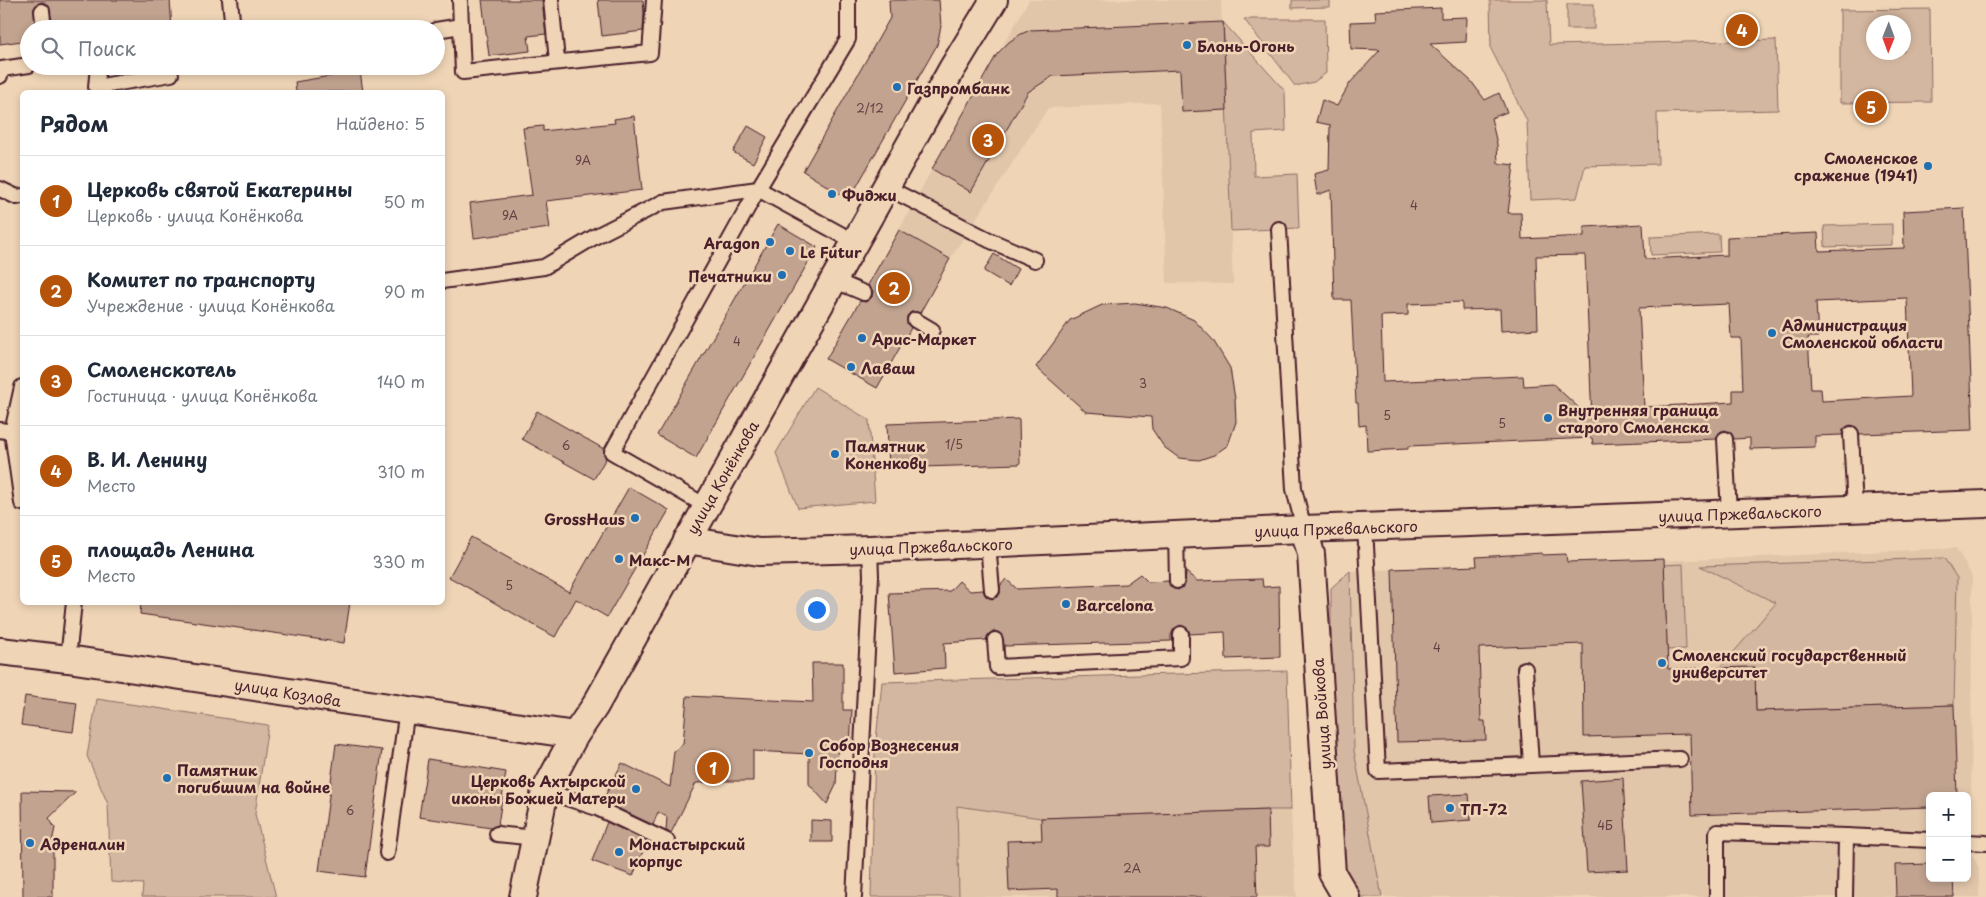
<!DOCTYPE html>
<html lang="ru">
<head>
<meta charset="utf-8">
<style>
  :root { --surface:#fff; --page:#f6f6f7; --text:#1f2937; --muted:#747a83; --line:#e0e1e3; --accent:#b45309 }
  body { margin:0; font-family:"Playpen Sans",sans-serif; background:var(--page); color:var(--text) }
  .controls { position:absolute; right:15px; bottom:15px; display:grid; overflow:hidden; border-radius:8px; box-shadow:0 2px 8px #0003 }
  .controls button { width:45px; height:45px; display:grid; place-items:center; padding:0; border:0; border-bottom:1px solid var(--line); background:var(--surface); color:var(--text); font:25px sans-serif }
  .compass { position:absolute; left:1866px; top:15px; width:45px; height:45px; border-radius:50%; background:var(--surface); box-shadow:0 2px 8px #0003; rotate:181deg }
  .you { position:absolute; left:816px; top:609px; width:18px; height:18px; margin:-12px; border:4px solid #fff; border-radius:50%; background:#1a73e8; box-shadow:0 0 0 8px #1a73e833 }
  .badge { display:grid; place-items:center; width:32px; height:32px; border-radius:50%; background:var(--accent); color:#fff; font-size:16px; font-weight:700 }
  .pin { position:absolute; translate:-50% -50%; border:2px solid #fff; box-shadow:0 1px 5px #0006 }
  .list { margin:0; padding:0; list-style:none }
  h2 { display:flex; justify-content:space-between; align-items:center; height:65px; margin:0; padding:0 20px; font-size:21px }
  h2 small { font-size:16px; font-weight:400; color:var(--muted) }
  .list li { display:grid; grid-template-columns:32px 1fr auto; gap:15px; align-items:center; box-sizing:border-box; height:90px; padding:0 20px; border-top:1px solid var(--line) }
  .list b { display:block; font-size:19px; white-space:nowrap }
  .list p { margin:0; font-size:16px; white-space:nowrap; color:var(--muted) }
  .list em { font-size:16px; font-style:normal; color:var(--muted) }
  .icon { flex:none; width:28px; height:28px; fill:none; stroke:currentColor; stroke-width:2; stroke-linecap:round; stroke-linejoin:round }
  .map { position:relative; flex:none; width:1986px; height:897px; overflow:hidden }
  .search { position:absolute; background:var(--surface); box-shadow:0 2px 8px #0003; left:20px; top:20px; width:425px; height:55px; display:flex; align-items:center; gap:12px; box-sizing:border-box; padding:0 18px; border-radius:28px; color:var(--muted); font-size:19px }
  .panel { position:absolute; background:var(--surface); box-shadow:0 2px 8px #0003; left:20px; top:90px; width:425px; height:515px; border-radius:8px }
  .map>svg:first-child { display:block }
</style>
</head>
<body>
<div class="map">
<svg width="1986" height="897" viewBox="0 0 1986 897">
  <rect width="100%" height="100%" fill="#efd5b6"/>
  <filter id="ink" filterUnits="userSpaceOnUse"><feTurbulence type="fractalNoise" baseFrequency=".02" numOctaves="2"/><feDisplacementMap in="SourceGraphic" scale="10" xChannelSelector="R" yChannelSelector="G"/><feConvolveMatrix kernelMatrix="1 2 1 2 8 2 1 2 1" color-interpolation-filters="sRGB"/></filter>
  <g filter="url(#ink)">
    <g fill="#e1c6aa" fill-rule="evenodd">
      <polygon points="1029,0 1221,0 1233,284 1167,283 1160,103 1048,108 950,259 899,230 932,169"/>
      <path d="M1956,548L1972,576L1971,853L1979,868V897H1382L1354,751L1350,571L1476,566V557H1501V554L1535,555V553H1542V555L1566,554L1567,562L1690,560ZM1930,796H1967V878H1930Z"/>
      <polygon points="957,806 1041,818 1268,810 1291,810 1293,853 1297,897 959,897"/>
    </g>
    <g fill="#d4b7a0" stroke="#8f6b66" fill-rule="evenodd">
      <polygon points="1292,0 1330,0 1330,7 1292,8"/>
      <polygon points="1490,0 1547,0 1549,45 1776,40 1778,110 1657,113 1658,164 1585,166 1577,198 1530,200 1527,121 1491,49"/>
      <rect x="1567" y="4" width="27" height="25"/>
      <path d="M1930,9L1931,102L1840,103V10ZM1874,22H1904V52H1874Z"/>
      <polygon points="1244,19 1325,19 1326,73 1314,82 1295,86"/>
      <polygon points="1223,22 1285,91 1286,131 1253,133 1254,176 1297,174 1299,228 1231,231"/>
      <polygon points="1892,224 1892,245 1825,247 1824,226"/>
      <polygon points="1719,234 1720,252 1651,255 1650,237"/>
      <polygon points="815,387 869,420 875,501 798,508 776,453"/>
      <polygon points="1944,558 1957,578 1954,705 1756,711 1755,667 1720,668 1776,603 1700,566"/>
      <polygon points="1683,564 1686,649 1667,650 1664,565"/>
      <polygon points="1350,571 1354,751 1382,897 1357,897 1340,861 1331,721 1331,588"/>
      <polygon points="1287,671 1291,810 1268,810 1041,818 957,806 959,897 871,897 875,750 882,682"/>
      <polygon points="97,699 268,725 255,814 276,897 142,897 143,884 111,882 108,804 87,756"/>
    </g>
    <g fill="#c1a38f" stroke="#4a1f2b" fill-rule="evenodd">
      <polygon points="0,0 170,0 172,29 126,29 125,25 100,29 53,29 49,6 42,2 37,4 34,8 35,29 29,29 29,40 0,44"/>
      <polygon points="482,0 542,0 546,34 528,36 530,51 489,56"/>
      <polygon points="598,0 643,0 644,13 643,31 602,36"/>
      <polygon points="889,0 939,0 941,26 937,45 849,200 803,171 890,18"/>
      <path d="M1441,8V18L1467,17L1466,42L1430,44L1471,81L1485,100L1499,93L1507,112L1491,118L1497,144L1498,163L1514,165L1508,213H1521L1522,239L1584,236V227L1643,224L1645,259L1727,255V237L1818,233L1819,251L1904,248L1903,211L1964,208L1973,430L1860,434L1855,426L1850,425L1843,430L1842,435L1815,436V447L1750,449V438L1734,439L1732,434L1725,430L1720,432L1716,439L1593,444L1592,438L1408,446V449L1367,451L1366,425L1359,426L1358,403H1356L1351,300H1334L1331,190L1317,195L1314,174L1329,170L1330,125L1316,122L1322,100L1337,106L1350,83L1380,50L1351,49L1350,22L1376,21L1375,11ZM1585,255L1592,420L1553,384L1524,386L1523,376L1383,382L1381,316L1408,315V304L1462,302V310L1500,309L1501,331L1538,329L1536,256ZM1907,298L1911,396L1822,401L1821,389H1811L1808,337H1818L1816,302ZM1729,304L1731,338H1741L1743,390H1733V402L1644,407L1639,308Z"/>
      <polygon points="1223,22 1227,110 1182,112 1180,70 1053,76 1028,92 971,192 932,169 997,54 1009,42 1019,35 1030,30"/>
      <polygon points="360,71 363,92 296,92 295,82"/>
      <polygon points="634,116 642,190 546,201 550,228 474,238 470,203 532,195 523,128 543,126 543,131 615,123 614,119"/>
      <polygon points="748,126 767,137 753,163 733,152"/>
      <polygon points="778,224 817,247 696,458 657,435"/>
      <polygon points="899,230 950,259 920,313 911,312 907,316 907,324 911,328 877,388 826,359 860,301 866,302 872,297 873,291 868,285"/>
      <polygon points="994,254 1018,269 1009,286 984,271"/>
      <polygon points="1135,303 1167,308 1194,320 1213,340 1230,368 1235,399 1236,422 1228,445 1214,455 1199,460 1179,458 1164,447 1152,429 1151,417 1086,412 1036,367 1070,320 1102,305"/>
      <polygon points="537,411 604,449 606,458 594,479 522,439"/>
      <polygon points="1019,419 1020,464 889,468 887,424"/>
      <polygon points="629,487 669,510 607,617 576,599 555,637 449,577 471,537 569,592"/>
      <polygon points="1542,553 1542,555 1566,554 1567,562 1664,559 1668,669 1755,667 1756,711 1954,705 1957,796 1930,796 1930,807 1692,815 1690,734 1584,737 1583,644 1479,648 1481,721 1485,721 1486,740 1397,742 1392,569 1477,566 1476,557"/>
      <polygon points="1186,572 1197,581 1262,579 1263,587 1279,586 1280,657 1226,659 1225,632 1190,634 1188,629 1181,625 1174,629 1171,635 1171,641 1004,646 1002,636 995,631 990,633 986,640 944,643 945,668 895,672 889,593 950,591 959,581 970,591 983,590 985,595 992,599 1000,594 1000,586 1006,579 1017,589 1126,584 1140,574 1148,582 1168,581 1172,588 1178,590 1185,585"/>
      <polygon points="141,602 350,602 344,643 140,614"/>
      <polygon points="812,663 843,663 843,710 852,710 850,748 838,747 836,785 827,804 809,784 809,754 753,751 753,781 715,781 716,782 696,783 671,833 666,831 667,817 658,812 653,825 613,806 615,803 604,798 622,763 670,787 674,751 683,744 687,696 813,702"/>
      <polygon points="25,696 77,703 73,732 21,725"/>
      <polygon points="336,744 382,750 365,877 319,871"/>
      <polygon points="428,759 506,772 498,825 491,828 419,817"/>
      <polygon points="1623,778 1628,870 1587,872 1581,781"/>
      <polygon points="22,791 76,792 49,818 55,828 53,837 53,897 23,897"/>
      <polygon points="1469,794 1471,820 1431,823 1429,796"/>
      <polygon points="1268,810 1269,847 1255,847 1257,897 1058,897 1058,889 1009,891 1007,841 1042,840 1041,818"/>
      <polygon points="811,820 832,821 832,842 811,842"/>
      <polygon points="607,822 647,841 633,876 592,861"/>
      <polygon points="1930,864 1930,878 1953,878 1954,897 1896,897 1895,865"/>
    </g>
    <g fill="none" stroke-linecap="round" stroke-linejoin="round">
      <defs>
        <g id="lane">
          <polyline points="230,0 233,29"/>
          <polyline points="460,0 461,26"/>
          <polyline points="551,0 557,61"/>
          <polyline points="42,11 44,29"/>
          <polyline points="436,30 461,26 463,72 650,53 654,0"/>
          <polyline points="98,66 96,87 171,74"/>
          <polyline points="0,76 2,69 29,65"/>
          <polyline points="886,187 989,240 1035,260"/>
          <polyline points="0,189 17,197 22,196"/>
          <polyline points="1279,229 1294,489 1304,529"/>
          <polyline points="833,280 864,293"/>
          <polyline points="442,281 544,267 596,236 663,202 758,189 848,39 848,0"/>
          <polyline points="915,320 932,330"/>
          <polyline points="0,430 12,432 22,503"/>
          <polyline points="12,432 22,387"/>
          <polyline points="1851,434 1855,509"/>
          <polyline points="1725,439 1729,513"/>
          <polyline points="706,506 612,452 758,189 855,242"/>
          <polyline points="1365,527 1378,771 1680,759"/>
          <polyline points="1176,534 1177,581"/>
          <polyline points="988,544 992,590"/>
          <polyline points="995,640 997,667 1181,658 1181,634"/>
          <polyline points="68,659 74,602"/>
          <polyline points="1525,669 1531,765"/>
          <polyline points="545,791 597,808 667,841"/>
          <polyline points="497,834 535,838"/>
          <polyline points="1846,836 1930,840"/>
          <polyline points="1967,842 1986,843"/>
          <polyline points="387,853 407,709"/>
          <polyline points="854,897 871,576 870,549"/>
          <polyline points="1717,897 1717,832 1846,836 1845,897"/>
        </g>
        <g id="street">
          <polyline points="1304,529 1311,554 1332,873 1346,897"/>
          <polyline points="687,540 759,552 870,549 1304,529 1986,504"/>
          <polyline points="0,651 68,659 575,735"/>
          <polyline points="523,897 545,791 575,735 595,706 952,69 994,0"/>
        </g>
      </defs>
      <use href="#lane" stroke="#4a1f2b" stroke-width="18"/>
      <use href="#street" stroke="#4a1f2b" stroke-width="30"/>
      <use href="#lane" stroke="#efd5b6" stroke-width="14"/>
      <use href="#street" stroke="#efd5b6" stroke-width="26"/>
    </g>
  </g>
  <g fill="#1f6fb2" stroke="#efd5b6" stroke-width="2">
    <circle cx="1187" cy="45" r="5"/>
    <circle cx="897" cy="87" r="5"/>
    <circle cx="1928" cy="166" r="5"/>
    <circle cx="832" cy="194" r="5"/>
    <circle cx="770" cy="242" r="5"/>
    <circle cx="790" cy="251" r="5"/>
    <circle cx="782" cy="275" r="5"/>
    <circle cx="1772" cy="333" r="5"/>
    <circle cx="862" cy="338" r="5"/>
    <circle cx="851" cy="367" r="5"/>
    <circle cx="1548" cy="418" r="5"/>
    <circle cx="835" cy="454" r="5"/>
    <circle cx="635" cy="518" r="5"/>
    <circle cx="619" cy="559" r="5"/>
    <circle cx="1066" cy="604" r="5"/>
    <circle cx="1662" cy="663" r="5"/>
    <circle cx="809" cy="753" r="5"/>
    <circle cx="167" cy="778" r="5"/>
    <circle cx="636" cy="789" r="5"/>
    <circle cx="1450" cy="808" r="5"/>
    <circle cx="30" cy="843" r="5"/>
    <circle cx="619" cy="852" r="5"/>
  </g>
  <g text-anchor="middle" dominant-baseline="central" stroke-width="5" stroke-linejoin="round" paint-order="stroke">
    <g font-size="12" fill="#684044">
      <text x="870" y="108">2/12</text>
      <text x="583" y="160">9А</text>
      <text x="1414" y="205">4</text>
      <text x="510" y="215">9А</text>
      <text x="737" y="341">4</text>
      <text x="1143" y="383">3</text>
      <text x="1387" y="415">5</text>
      <text x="1502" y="423">5</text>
      <text x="954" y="444">1/5</text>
      <text x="566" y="445">6</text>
      <text x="509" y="585">5</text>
      <text x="1437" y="647">4</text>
      <text x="350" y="810">6</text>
      <text x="1605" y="825">4Б</text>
      <text x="1132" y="868">2А</text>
    </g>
    <g font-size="15" font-weight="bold" fill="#4a1f2b" stroke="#efd5b6" text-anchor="start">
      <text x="1197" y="45">Блонь-Огонь</text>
      <text x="907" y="87">Газпромбанк</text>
      <text x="1918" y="157" text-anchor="end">Смоленское<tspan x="1918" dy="17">сражение (1941)</tspan></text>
      <text x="842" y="194">Фиджи</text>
      <text x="760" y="242" text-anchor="end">Aragon</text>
      <text x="800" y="251">Le Futur</text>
      <text x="772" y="275" text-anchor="end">Печатники</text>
      <text x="1782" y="324">Администрация<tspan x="1782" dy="17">Смоленской области</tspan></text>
      <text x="872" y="338">Арис-Маркет</text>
      <text x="861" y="367">Лаваш</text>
      <text x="1558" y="409">Внутренняя граница<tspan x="1558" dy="17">старого Смоленска</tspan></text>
      <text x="845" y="445">Памятник<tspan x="845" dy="17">Коненкову</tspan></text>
      <text x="625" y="518" text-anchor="end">GrossHaus</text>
      <text x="629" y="559">Макс-М</text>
      <text x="1076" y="604">Barcelona</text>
      <text x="1672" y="654">Смоленский государственный<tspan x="1672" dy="17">университет</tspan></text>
      <text x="819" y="744">Собор Вознесения<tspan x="819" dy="17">Господня</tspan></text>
      <text x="177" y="769">Памятник<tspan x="177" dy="17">погибшим на войне</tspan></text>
      <text x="626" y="780" text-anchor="end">Церковь Ахтырской<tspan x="626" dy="17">иконы Божией Матери</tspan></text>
      <text x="1460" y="808">ТП-72</text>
      <text x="40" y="843">Адреналин</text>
      <text x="629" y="843">Монастырский<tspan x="629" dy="17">корпус</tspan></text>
    </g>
    <g font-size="15" fill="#4a1f2b" stroke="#efd5b6">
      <text transform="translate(722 477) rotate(-60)">улица Конёнкова</text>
      <text transform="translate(1740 513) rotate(-2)">улица Пржевальского</text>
      <text transform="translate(1336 528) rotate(-2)">улица Пржевальского</text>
      <text transform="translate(931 546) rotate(-2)">улица Пржевальского</text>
      <text transform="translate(288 692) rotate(9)">улица Козлова</text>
      <text transform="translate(1321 714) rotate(-94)">улица Войкова</text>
    </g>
  </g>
</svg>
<div class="controls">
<button>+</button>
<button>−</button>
</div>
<svg class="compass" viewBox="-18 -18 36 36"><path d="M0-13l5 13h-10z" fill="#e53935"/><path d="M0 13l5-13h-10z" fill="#747a83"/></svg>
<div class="you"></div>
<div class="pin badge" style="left:713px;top:768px">1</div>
<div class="pin badge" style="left:894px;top:288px">2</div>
<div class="pin badge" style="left:988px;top:140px">3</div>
<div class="pin badge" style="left:1742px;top:30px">4</div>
<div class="pin badge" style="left:1871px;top:107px">5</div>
<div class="search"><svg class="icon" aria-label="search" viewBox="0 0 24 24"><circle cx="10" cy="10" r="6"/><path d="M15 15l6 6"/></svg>Поиск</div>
<section class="panel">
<h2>Рядом<small>Найдено: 5</small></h2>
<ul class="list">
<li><span class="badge">1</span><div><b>Церковь святой Екатерины</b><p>Церковь · улица Конёнкова</p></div><em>50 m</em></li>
<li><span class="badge">2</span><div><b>Комитет по транспорту</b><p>Учреждение · улица Конёнкова</p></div><em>90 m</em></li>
<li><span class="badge">3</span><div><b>Смоленскотель</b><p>Гостиница · улица Конёнкова</p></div><em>140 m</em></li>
<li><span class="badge">4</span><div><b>В. И. Ленину</b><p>Место</p></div><em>310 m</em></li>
<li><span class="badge">5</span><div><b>площадь Ленина</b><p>Место</p></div><em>330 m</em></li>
</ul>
</section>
</div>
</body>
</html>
